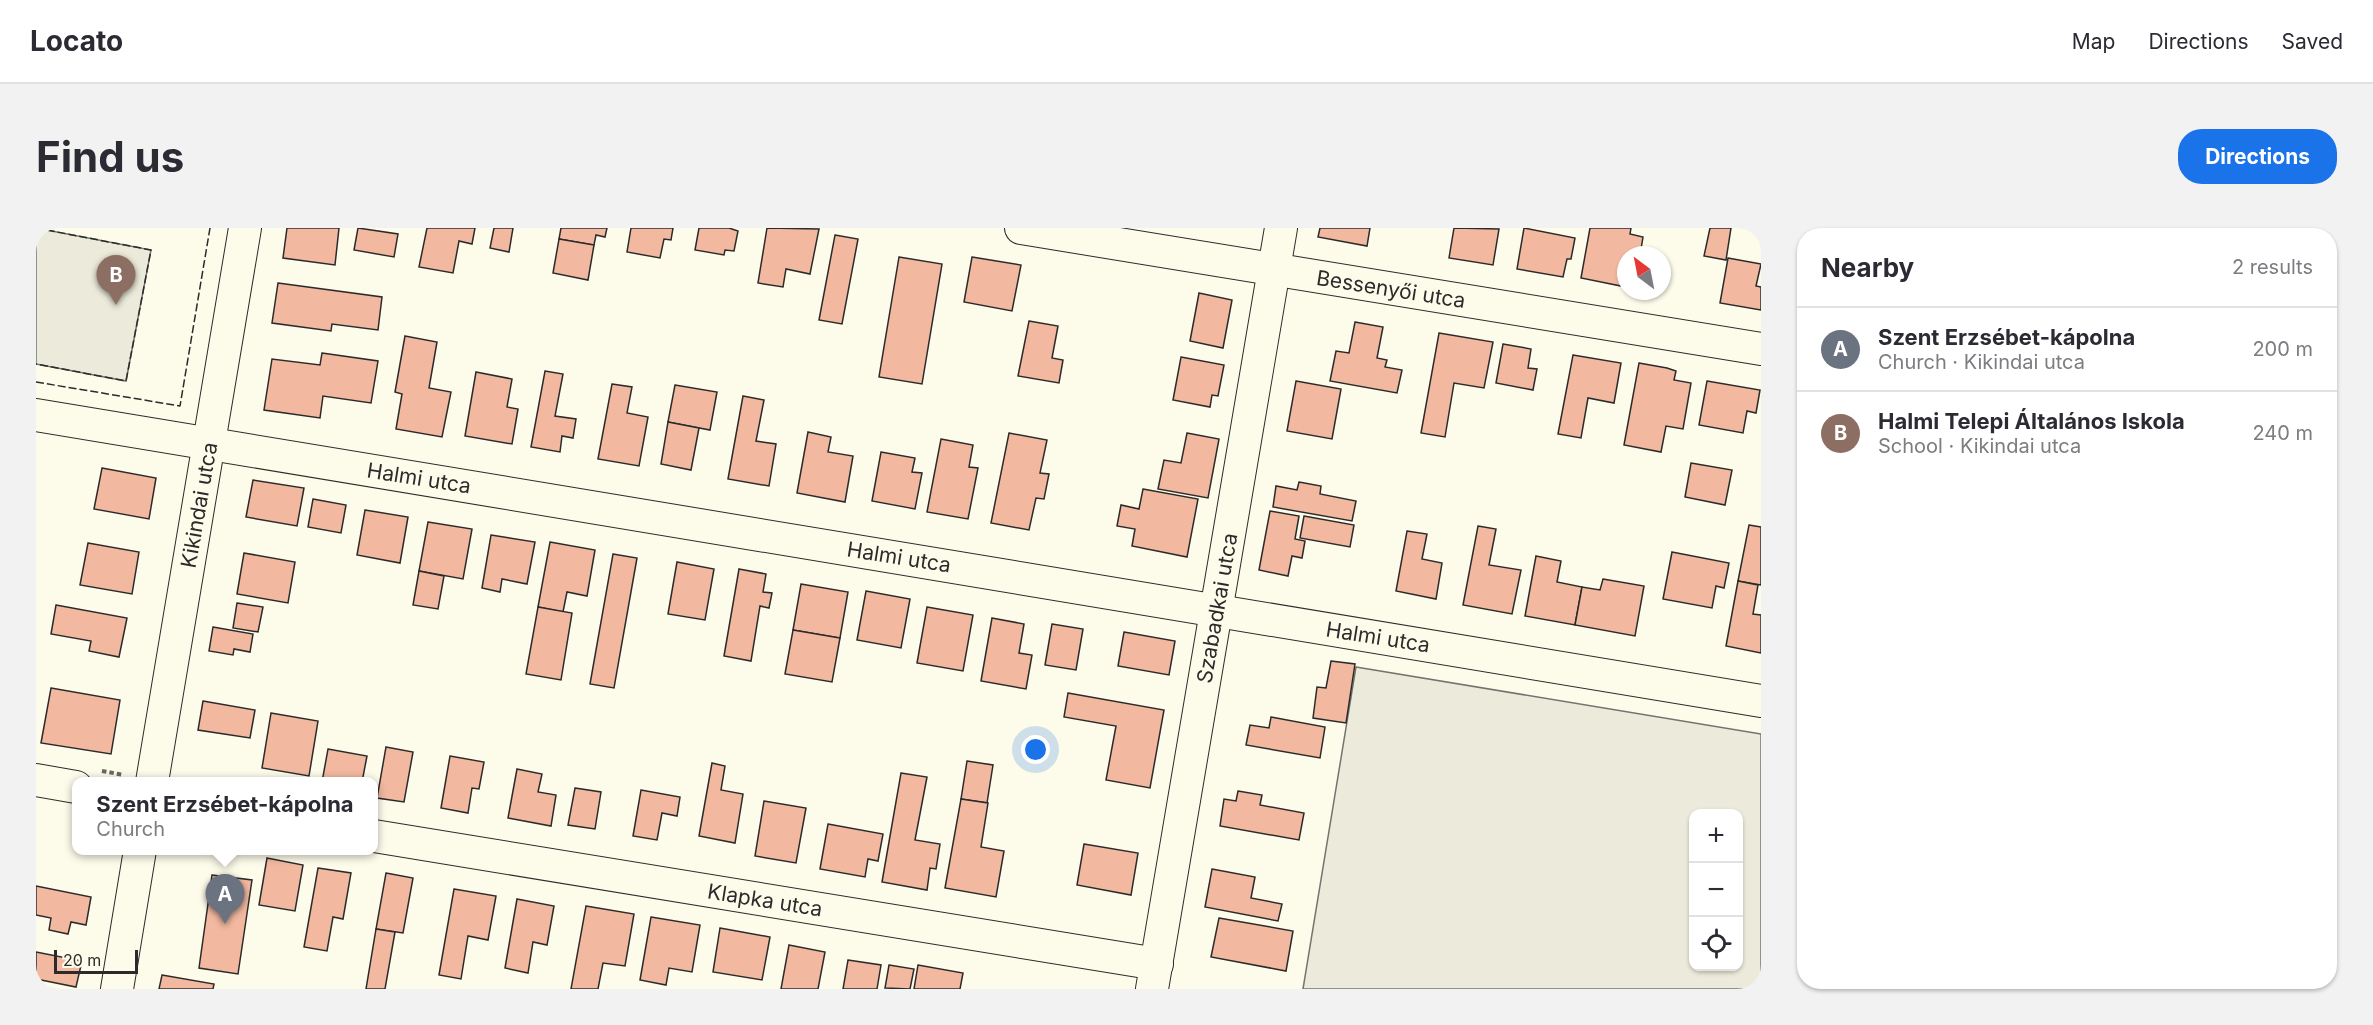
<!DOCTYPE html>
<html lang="en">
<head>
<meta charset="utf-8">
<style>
  :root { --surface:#fff; --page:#f2f2f3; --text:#2b2b33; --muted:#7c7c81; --line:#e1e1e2; --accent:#1a73e8 }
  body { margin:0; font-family:Inter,sans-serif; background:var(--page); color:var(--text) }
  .controls { position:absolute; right:18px; bottom:18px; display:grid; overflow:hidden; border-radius:12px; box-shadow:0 2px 4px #0004 }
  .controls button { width:54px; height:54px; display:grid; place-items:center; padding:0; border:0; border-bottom:2px solid var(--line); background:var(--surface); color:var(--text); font:30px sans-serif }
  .compass { position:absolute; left:1581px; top:18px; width:54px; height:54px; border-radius:50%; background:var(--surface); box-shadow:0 2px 4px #0004; rotate:328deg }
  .scale { position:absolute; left:18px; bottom:15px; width:84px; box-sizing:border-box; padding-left:6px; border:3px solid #2b2b2b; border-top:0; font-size:16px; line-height:21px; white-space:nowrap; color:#2b2b2b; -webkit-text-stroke:4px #fdfbea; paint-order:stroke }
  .you { position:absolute; left:1000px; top:522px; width:21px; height:21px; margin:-15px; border:4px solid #fff; border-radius:50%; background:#1a73e8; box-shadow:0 0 0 9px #1a73e833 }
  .badge { display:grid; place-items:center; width:39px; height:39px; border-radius:50%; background:var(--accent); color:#fff; font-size:20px; font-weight:700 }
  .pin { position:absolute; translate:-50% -50px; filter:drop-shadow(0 2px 3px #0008) }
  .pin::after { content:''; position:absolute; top:32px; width:21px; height:18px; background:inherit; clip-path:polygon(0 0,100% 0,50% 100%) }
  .popup { position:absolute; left:36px; top:549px; width:306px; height:78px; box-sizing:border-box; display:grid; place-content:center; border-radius:12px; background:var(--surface); filter:drop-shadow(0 2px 4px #0005); font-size:20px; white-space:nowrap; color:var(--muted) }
  .popup b { font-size:22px; color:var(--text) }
  .popup::after { content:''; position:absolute; left:50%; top:100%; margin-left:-12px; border:12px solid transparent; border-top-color:var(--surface) }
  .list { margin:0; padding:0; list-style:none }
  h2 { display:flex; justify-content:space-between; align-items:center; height:78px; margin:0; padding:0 24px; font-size:26px }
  h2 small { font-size:20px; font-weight:400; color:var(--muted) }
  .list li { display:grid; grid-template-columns:39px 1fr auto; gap:18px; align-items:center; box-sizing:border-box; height:84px; padding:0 24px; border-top:2px solid var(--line) }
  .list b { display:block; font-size:22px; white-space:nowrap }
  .list p { margin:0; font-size:20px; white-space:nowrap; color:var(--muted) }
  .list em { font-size:20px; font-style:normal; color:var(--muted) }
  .icon { flex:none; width:33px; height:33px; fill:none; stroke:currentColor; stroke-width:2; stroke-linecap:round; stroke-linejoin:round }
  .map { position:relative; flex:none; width:1725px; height:761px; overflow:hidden; border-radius:24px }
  header { display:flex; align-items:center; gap:36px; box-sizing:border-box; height:84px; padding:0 30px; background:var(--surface); border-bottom:2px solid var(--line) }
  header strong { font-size:28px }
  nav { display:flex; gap:33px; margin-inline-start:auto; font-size:21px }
  .intro { display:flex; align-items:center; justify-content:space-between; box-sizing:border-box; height:144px; padding:0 36px }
  h1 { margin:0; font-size:42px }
  .button { padding:15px 27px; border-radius:24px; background:var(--accent); color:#fff; font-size:21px; font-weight:700 }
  main { display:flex; gap:36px; padding:0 36px }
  aside { flex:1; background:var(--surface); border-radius:24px; box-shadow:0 2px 4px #0004 }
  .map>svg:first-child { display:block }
</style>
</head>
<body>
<header>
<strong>Locato</strong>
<nav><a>Map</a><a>Directions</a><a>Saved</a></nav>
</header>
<div class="intro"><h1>Find us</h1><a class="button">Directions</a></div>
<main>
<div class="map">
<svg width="1725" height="761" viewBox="0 0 1725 761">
  <rect width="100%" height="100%" fill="#fdfbea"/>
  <g fill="#ecebdb" stroke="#74746e" stroke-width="1.5" fill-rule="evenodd">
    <polygon points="0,0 115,22 90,153 0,136"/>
    <path d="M1320,439L1725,506V761H1267ZM1658,586H1702V738H1658Z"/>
  </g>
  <g fill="#f2b8a0" stroke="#2b2b2b" stroke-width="1.5">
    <polygon points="251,0 303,0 299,37 247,30"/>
    <polygon points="322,0 362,6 358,29 318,22"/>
    <polygon points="391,0 439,0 436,16 423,13 417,45 383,39"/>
    <polygon points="458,0 477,0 473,24 454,20"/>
    <polygon points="525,0 571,0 569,9 560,7 558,17 523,11"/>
    <polygon points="595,0 637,0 635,12 628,11 624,30 591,24"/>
    <polygon points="663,0 693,0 702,3 698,23 689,22 688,27 659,22"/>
    <polygon points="731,0 783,1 774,46 750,41 747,59 722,55"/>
    <polygon points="1284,0 1334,0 1331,18 1282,9"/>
    <polygon points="1418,0 1463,1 1457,37 1413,30"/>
    <polygon points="1488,0 1539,10 1535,31 1531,31 1527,49 1481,41"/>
    <polygon points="1554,0 1595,0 1594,6 1607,9 1604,27 1590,27 1585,58 1545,50"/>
    <polygon points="1674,0 1695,0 1690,32 1668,28"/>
    <polygon points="799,7 822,11 806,96 783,92"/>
    <polygon points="523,11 558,17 552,52 517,45"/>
    <polygon points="863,29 906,36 886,156 843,149"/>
    <polygon points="936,29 985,37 976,83 928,74"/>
    <polygon points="1692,30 1725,36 1720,58 1725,59 1725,82 1684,75"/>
    <polygon points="242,55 346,69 342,102 296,96 295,103 236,95"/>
    <polygon points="1163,65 1196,72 1187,120 1154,113"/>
    <polygon points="993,93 1022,98 1016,130 1027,132 1023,155 982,148"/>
    <polygon points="1319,94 1347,99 1341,130 1351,132 1349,139 1366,142 1361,165 1294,153 1300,123 1313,125"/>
    <polygon points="1403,105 1457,114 1448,160 1418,155 1409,209 1385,205"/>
    <polygon points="369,108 401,114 393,160 415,164 406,209 360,201 366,166 359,164"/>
    <polygon points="1467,116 1495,121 1492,140 1501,141 1497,162 1460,155"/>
    <polygon points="286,125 342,133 335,175 287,168 284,190 228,182 236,131 284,137"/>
    <polygon points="1537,127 1585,135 1578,175 1552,170 1545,210 1522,206"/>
    <polygon points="1145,129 1188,137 1182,168 1176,167 1174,179 1137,172"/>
    <polygon points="1603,135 1631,140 1640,143 1638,152 1655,155 1647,201 1630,198 1625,224 1588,217"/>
    <polygon points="509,143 527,146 519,188 540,191 537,210 526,208 524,224 495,219"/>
    <polygon points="440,144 476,151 471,179 482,181 476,216 429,208"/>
    <polygon points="1260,153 1305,161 1296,211 1251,203"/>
    <polygon points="1671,153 1724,162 1720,185 1711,183 1707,205 1663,197"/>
    <polygon points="576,156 596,159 591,185 612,189 603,238 562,231"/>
    <polygon points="639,157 681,164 674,202 632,194"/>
    <polygon points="707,168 728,172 720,213 740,216 733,258 692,251"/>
    <polygon points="632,194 663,200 655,242 625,236"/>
    <polygon points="772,204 795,209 792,224 817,228 809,274 761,265"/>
    <polygon points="973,205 1011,212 1004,245 1013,246 1008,271 1000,270 993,302 955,295"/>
    <polygon points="1151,205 1183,211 1172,270 1122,261 1128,232 1145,235"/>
    <polygon points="905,211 937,217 933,239 942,240 932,291 891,284"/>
    <polygon points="845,224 879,230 876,244 886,245 879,281 836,273"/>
    <polygon points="1655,235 1696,242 1689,277 1649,269"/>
    <polygon points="66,240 120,250 113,291 58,281"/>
    <polygon points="217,252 268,260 261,298 210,289"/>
    <polygon points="1263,254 1285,258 1284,266 1320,273 1316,293 1237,279 1240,258 1261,262"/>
    <polygon points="1107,261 1162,271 1151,329 1096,318 1099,301 1081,298 1085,277 1103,281"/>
    <polygon points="277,271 310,277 305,305 272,299"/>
    <polygon points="329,282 372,289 364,335 321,327"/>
    <polygon points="1234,283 1263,288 1259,311 1269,313 1266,330 1256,328 1252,348 1223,342"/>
    <polygon points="1268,288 1318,297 1314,319 1264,310"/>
    <polygon points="392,294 436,301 427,351 383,343"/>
    <polygon points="1713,297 1725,299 1725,357 1702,353"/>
    <polygon points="1442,298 1460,301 1453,337 1485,342 1476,386 1427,377"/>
    <polygon points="1371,303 1391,306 1386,331 1406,335 1400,371 1360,363"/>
    <polygon points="455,307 499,314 491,356 466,351 464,364 446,360"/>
    <polygon points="514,314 559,322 551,368 531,364 527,384 502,379"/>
    <polygon points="52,315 103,324 96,366 44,357"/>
    <polygon points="1636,324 1693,335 1688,360 1680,358 1676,380 1627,371"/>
    <polygon points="208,325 259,334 252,375 201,366"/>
    <polygon points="577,326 601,330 578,460 554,456"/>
    <polygon points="1500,328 1525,333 1521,354 1546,359 1539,397 1489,388"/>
    <polygon points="641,334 678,341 669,392 632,386"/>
    <polygon points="703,341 730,346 727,364 736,365 733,380 724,378 715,433 688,428"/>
    <polygon points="383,343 408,348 402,381 377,377"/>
    <polygon points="1567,351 1608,358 1599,408 1539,397 1546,359 1564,362"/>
    <polygon points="1702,353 1722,357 1717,386 1725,387 1725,425 1690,418"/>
    <polygon points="765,356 812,364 804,410 757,402"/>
    <polygon points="830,363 874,371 865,420 821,412"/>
    <polygon points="201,375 227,379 222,404 197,400"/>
    <polygon points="20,377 91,390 83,429 53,423 55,413 15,406"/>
    <polygon points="502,379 536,385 525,452 490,446"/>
    <polygon points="891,379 937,387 927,443 881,435"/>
    <polygon points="956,390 988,396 983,425 996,427 990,461 945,453"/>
    <polygon points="1016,396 1047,401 1040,442 1009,437"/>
    <polygon points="177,399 217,406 214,424 198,421 197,427 173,423"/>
    <polygon points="757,402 804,410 796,454 749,446"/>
    <polygon points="1088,404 1139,413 1133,447 1082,438"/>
    <polygon points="1295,433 1319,436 1310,495 1277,490 1281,459 1290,460"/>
    <polygon points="15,460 84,472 75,526 5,515"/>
    <polygon points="1032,465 1128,482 1114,560 1070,552 1080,498 1028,489"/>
    <polygon points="167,473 219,482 214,510 162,502"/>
    <polygon points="235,485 282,493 273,548 226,540"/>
    <polygon points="1235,489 1289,499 1284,530 1210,517 1214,497 1233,500"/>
    <polygon points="350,519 377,524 368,574 341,570"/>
    <polygon points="292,521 331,528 326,554 286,554"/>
    <polygon points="414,528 448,534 443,561 436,560 432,585 405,580"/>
    <polygon points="931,533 957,537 951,575 925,571"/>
    <polygon points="676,535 689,538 685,562 707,566 699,615 663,608"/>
    <polygon points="481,541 506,546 502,564 520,567 515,598 472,590"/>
    <polygon points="865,545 891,549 879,612 904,616 900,641 894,640 891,662 846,654"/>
    <polygon points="539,560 565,564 559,601 532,597"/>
    <polygon points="605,562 644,569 641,588 626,585 621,612 597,608"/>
    <polygon points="1202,563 1226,567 1224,577 1268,585 1263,612 1184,598 1188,571 1200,573"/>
    <polygon points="925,571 952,575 945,619 968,623 960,669 909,660"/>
    <polygon points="728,573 770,580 760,635 719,628"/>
    <polygon points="792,596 847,606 842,633 832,631 829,649 784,641"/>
    <polygon points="1048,616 1102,625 1095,667 1041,657"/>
    <polygon points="231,630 267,637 259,683 223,677"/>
    <polygon points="282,640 315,645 307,691 297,689 291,723 268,719"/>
    <polygon points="1176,641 1219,649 1215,670 1246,676 1242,693 1169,679"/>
    <polygon points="350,645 377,650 367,705 340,701"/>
    <polygon points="176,647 216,652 202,746 163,740"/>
    <polygon points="0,658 55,669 50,697 35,694 32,706 13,702 15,690 0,687"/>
    <polygon points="418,661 460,668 452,712 432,708 425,751 403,747"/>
    <polygon points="481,671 518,678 511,717 497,714 492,745 469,740"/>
    <polygon points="550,678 598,686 589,738 567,735 562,761 535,761"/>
    <polygon points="615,689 664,697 656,744 633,740 630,757 604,752"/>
    <polygon points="1183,690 1257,703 1250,743 1175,729"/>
    <polygon points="684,700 734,709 726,752 677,744"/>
    <polygon points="340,701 359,704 349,761 330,761"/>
    <polygon points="753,717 789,724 782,761 745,761"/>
    <polygon points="0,724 46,733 40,759 0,751"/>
    <polygon points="812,732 845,737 841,761 807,761"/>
    <polygon points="853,737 878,741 874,761 849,760"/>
    <polygon points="882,737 927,745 924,761 878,761"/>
    <polygon points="126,747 178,756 177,761 123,761"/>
  </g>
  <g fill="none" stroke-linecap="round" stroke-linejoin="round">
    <defs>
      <g id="minor">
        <polyline points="985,0 1725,121"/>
        <polyline points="0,187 1725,473"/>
        <polyline points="0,552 40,559"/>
        <polyline points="116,554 209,0"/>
        <polyline points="338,608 1121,736"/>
        <polyline points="81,761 104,622"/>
        <polyline points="1116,761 1245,0"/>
      </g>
    </defs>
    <use href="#minor" stroke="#2b2b2b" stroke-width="34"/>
    <polyline stroke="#6a6964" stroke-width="4" stroke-dasharray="4.5 3" stroke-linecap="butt" points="66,543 88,547"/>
    <use href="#minor" stroke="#fdfbea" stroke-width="32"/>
    <g stroke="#2b2b2b" stroke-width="1.5" stroke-dasharray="8 3" stroke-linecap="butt">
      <polyline points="0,0 115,22 90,153 0,136"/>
      <polyline points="0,154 144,178 174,0"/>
    </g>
  </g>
  <g text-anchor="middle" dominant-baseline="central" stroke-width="4.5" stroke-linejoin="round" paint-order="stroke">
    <g font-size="21" fill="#2b2b2b" stroke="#fdfbea">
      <text transform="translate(1355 61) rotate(9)">Bessenyői utca</text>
      <text transform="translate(383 250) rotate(9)">Halmi utca</text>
      <text transform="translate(163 277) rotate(-80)">Kikindai utca</text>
      <text transform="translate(863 329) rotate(9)">Halmi utca</text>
      <text transform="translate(1181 380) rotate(-80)">Szabadkai utca</text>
      <text transform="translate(1342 409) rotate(9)">Halmi utca</text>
      <text transform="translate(729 672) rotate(9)">Klapka utca</text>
    </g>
  </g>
</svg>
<div class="controls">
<button>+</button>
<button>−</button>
<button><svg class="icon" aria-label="locate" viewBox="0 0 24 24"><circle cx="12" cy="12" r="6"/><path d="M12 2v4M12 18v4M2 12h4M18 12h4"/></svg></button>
</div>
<svg class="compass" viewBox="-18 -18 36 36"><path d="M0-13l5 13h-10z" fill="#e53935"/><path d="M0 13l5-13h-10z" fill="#7c7c81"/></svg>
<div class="scale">20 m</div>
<div class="you"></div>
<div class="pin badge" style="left:189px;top:696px;background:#6b7280">A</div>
<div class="popup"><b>Szent Erzsébet-kápolna</b>Church</div>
<div class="pin badge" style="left:80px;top:77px;background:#8d6e63">B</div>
</div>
<aside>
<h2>Nearby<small>2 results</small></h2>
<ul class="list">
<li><span class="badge" style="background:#6b7280">A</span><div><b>Szent Erzsébet-kápolna</b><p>Church · Kikindai utca</p></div><em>200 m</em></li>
<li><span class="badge" style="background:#8d6e63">B</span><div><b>Halmi Telepi Általános Iskola</b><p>School · Kikindai utca</p></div><em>240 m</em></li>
</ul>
</aside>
</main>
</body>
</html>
